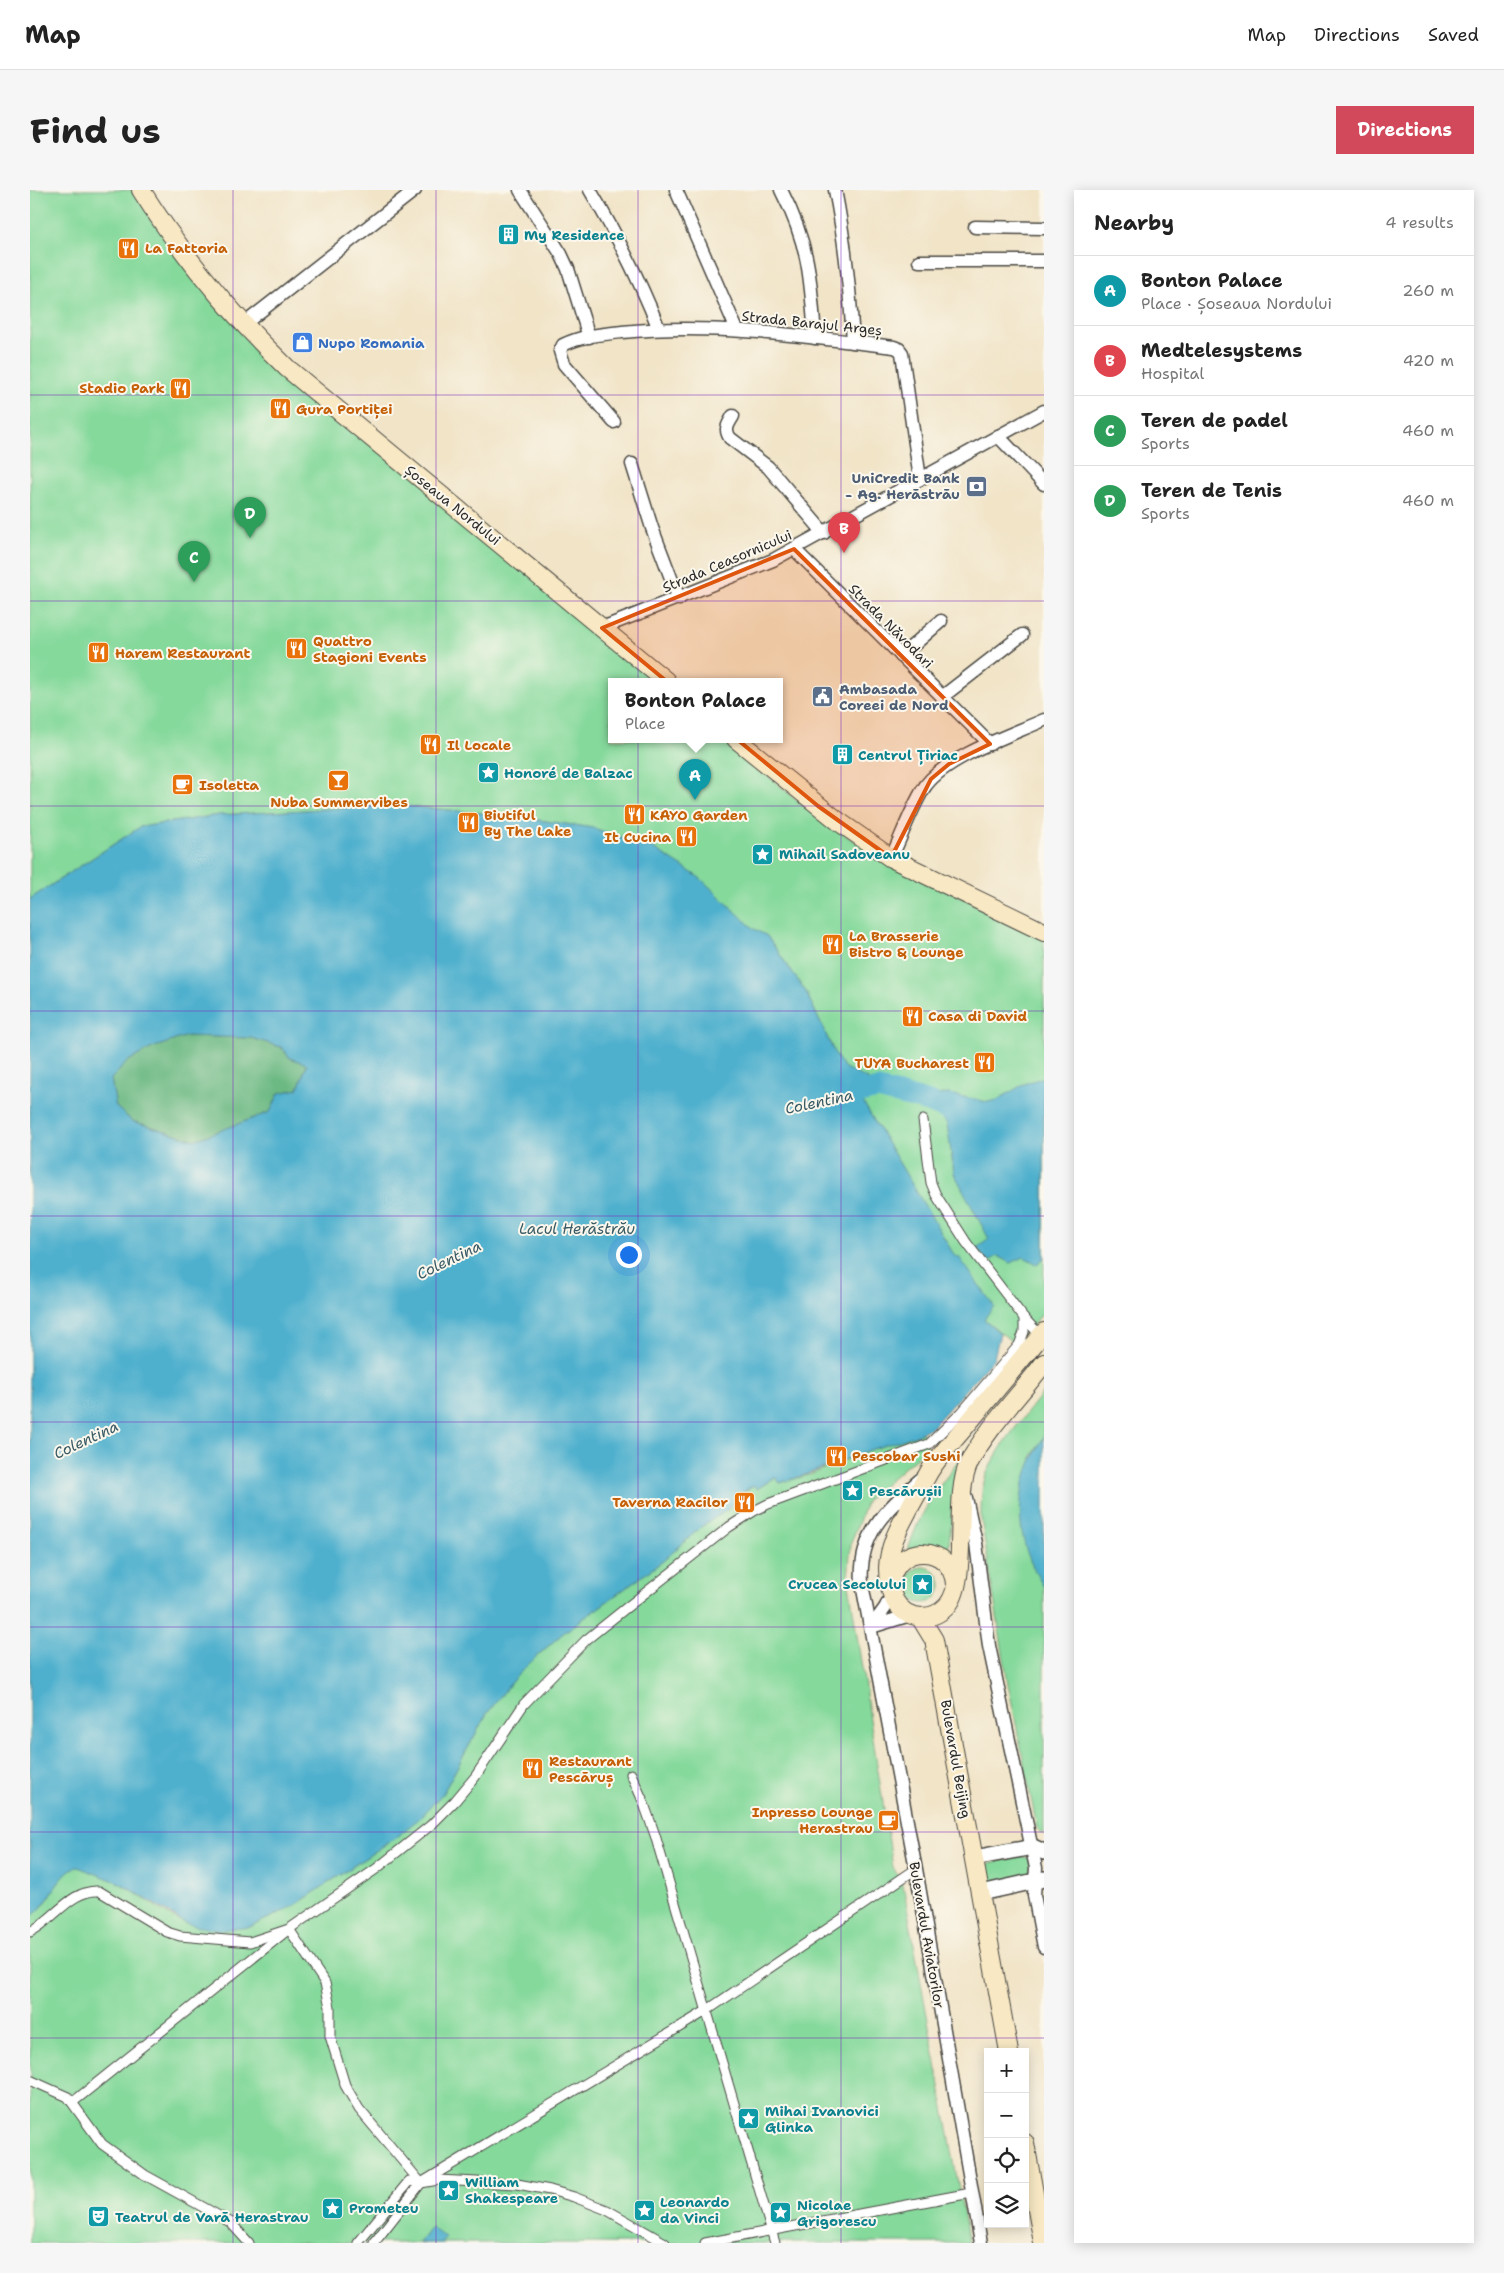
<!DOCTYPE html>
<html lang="en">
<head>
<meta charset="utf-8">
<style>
  :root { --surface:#fff; --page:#f6f6f6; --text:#222; --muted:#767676; --line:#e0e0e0; --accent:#d1495b }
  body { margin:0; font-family:"Shantell Sans",sans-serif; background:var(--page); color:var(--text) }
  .controls { position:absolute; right:15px; bottom:15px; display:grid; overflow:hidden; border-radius:0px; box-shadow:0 2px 12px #0003 }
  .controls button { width:45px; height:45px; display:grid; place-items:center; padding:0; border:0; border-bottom:1px solid var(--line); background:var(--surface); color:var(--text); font:25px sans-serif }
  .you { position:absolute; left:598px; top:1064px; width:18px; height:18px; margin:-12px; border:4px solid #fff; border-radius:50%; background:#1a73e8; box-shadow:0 0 0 8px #1a73e833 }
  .badge { display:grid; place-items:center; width:32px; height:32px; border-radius:50%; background:var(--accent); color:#fff; font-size:16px; font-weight:700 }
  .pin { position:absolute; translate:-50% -41px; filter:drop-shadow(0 1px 2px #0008) }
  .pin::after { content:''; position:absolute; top:26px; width:18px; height:15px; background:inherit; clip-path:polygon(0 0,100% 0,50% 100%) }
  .popup { position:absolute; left:578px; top:488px; width:175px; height:65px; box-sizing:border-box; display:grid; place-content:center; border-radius:0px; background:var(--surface); filter:drop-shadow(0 1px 4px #0005); font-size:16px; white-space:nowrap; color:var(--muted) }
  .popup b { font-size:19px; color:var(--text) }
  .popup::after { content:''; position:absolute; left:50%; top:100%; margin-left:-10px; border:10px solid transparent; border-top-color:var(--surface) }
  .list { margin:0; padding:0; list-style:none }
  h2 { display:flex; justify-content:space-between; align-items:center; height:65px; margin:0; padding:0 20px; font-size:21px }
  h2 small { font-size:16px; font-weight:400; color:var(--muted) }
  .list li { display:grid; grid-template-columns:32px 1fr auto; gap:15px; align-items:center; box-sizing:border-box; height:70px; padding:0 20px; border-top:1px solid var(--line) }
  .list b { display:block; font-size:19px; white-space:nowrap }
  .list p { margin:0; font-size:16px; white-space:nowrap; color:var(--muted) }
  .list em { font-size:16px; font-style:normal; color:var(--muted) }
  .icon { flex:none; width:28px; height:28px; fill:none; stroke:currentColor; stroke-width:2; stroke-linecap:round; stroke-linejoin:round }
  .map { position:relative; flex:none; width:1014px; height:2053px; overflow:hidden; border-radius:0px }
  header { display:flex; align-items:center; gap:30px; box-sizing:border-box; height:70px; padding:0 25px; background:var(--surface); border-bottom:1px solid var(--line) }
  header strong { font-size:24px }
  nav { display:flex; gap:28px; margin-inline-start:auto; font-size:18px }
  .intro { display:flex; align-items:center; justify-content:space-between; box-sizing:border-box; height:120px; padding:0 30px }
  h1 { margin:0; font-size:35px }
  .button { padding:12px 22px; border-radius:0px; background:var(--accent); color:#fff; font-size:18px; font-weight:700 }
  main { display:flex; gap:30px; padding:0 30px }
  aside { flex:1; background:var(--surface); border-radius:0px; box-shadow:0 2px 12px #0003 }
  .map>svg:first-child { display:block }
</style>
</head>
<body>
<header>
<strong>Map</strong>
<nav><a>Map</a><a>Directions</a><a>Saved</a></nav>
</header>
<div class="intro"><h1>Find us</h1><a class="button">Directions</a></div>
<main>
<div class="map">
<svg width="1014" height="2053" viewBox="0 0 1014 2053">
  <rect width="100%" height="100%" fill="#fbf7ec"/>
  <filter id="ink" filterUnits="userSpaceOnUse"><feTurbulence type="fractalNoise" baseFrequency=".02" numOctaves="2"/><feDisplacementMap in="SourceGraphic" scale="10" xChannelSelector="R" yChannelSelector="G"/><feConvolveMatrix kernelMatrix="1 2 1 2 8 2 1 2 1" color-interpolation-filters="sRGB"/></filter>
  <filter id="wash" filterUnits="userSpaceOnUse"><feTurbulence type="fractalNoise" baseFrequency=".0096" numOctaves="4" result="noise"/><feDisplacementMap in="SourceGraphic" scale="20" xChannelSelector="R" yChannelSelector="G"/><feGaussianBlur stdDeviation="1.12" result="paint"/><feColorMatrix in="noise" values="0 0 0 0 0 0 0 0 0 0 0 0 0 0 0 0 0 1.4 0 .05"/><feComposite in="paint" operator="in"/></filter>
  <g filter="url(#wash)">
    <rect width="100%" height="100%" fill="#f1e4c7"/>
    <g fill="#85d99b" stroke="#588263">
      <polygon points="0,0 109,0 200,126 625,491 581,491 581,549 694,549 779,620 836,659 1014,749 1014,1122 986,1155 954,1129 941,1086 942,1085 926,1069 833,912 836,905 830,887 815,878 806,866 776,802 737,746 724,739 622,657 563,638 475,625 363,615 189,625 110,637 0,709"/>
      <path d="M1014,1201V1247L1002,1266L1000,1370L1014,1397V1645L1007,1638L978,1494L951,1329C951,1314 951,1297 957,1283C970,1253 995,1227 1014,1201Z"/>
      <path d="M893,1243L897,1258L837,1310L821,1353L818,1388L863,1677L873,1695L939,2053H0V1727C22,1714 27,1685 41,1678C64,1666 132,1726 155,1733C169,1737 204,1736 220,1737L264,1716L365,1648L413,1603L456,1525L483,1490L507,1466L532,1444L633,1371L671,1337L700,1318L699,1316L710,1304L724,1295L727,1299L746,1287L750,1293L782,1284L840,1260Z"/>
      <path d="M940,1257L923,1313L918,1366L878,1360C890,1319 914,1289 940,1257Z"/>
      <circle cx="893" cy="1395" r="18"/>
      <path d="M992,1666L1000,1669L1001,1684C992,1689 965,1697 957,1689L955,1676L959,1673Z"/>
    </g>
    <polygon fill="#6cb983" stroke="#4c7257" points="157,846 221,848 251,857 260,868 277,873 268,899 249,903 241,922 165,950 102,931 86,917 81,889 98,871 122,858"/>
    <g fill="#4fb0ce" stroke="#3d6e7c" fill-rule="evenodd">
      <path d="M363,615L475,625L563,638L622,657L670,688L724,739L737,746L776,802L806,866L815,878L849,895L848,903L836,905L833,912L926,1068L929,1067L964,1116L954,1129L970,1143L964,1168L904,1235C885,1249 862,1252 840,1260C810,1271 781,1284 750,1293L745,1287L727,1299L724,1295L710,1304L712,1308L699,1316L700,1318L671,1337L633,1371L532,1444L507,1466L483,1490L456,1525L413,1603L390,1628L365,1648L264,1716L220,1737L193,1740L170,1737L155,1733L90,1693L48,1677C29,1679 22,1714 0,1727V709L110,637L189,625ZM157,846L221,848L251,857L260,868L277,874L268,899L249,903L240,922L165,950L102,931L86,917L81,889L98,871L122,858Z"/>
      <polygon points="1014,887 1014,1068 1007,1074 994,1067 981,1073 968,1066 958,1072 947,1058 959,1049 924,983 917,934 908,922 899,917 902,905 919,904 958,912 967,910 994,894"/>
      <path d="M1014,1247V1397C982,1347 983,1296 1014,1247Z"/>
      <polygon points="401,2037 415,2048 411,2053 389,2053"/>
    </g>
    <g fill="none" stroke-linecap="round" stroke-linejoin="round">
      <polyline stroke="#4fb0ce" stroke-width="21" points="820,905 848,899 899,912 925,923"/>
    </g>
  </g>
  <g filter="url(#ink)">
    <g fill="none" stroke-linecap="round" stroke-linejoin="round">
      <defs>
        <g id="pedestrian">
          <polyline points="893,930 901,993 906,1005 936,1052 994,1128 1011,1146"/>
          <polyline points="601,1584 613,1611 625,1645 745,2053"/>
          <path d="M0,1742C24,1730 41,1699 69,1701L137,1742L150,1746L220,1752L259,1739L346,1679L401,1635L425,1611L445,1587L494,1514L556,1450L596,1418L699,1337L724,1321L738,1314L899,1254L932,1222L989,1155L994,1142V1128"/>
          <polyline points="0,1890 38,1907 72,1954 115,1985 200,2032 219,2053"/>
          <polyline points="43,1912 259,1739 295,1793 300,1817 300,1846 315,1895 329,1919 391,1993"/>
          <polyline points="328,2053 379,1991 391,1993 408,1990 487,1994 520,2000 544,2007 577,2020 635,2053"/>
          <polyline points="344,2053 391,1993 676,1821 886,1679"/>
          <polyline points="675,2053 941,2003"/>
        </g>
        <g id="minor">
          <polyline points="490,0 531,64 538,79 559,147"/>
          <path d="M560,0C588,47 609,88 629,139"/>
          <polyline points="646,0 707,140"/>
          <path d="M751,0C779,54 781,89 785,148"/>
          <path d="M805,0C815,50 820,100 823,152"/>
          <polyline points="945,37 1014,38"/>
          <polyline points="889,71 1014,71"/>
          <polyline points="214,134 385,0"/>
          <path d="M703,226C698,235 694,239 700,248L738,277L794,343"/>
          <path d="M584,232L534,174L530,161L533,155C550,146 572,144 592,142C682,133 774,146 864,157L869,159L872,163L890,289"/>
          <polyline points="968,246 1014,294"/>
          <polyline points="602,274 622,338 649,409"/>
          <polyline points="764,359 960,554"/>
          <polyline points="572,438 743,370 1014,221"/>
          <polyline points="871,466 911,431"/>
          <polyline points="912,507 992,445"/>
          <path d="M861,668C872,646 883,613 896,595C918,566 981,545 1014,530"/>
          <path d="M892,1288C857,1319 828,1343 832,1394L886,1679L951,2053"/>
          <polyline points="936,1308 946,1353 959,1456 1006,1678 1004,1705 1014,1757"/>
          <polyline points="842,1436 855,1418 862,1405"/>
          <polyline points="841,1437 880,1425"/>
        </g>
        <g id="tertiary">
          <polyline points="944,1668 1003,1657 1014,1662"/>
          <polyline points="951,1703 1014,1689"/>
        </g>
        <g id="secondary">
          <path d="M111,0C152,65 202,125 257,178L636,491"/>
          <polyline points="706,549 808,631 861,668 1014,742"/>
          <path d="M1014,1142C989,1172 964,1202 939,1232C926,1248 910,1264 899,1282C893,1293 887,1304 881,1315C870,1336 859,1354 858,1378C858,1388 860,1402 865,1411C876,1430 902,1432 917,1416C940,1391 922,1307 939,1273C956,1239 991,1204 1014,1173"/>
          <path d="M861,1390C868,1352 922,1355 925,1394"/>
          <polyline points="890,1427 904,1450 979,1862"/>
          <polyline points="995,1953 1013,2053"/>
        </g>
      </defs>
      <use href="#pedestrian" stroke="#494742" stroke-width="11"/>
      <use href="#minor" stroke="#494742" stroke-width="15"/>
      <use href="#tertiary" stroke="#494742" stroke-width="18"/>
      <use href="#secondary" stroke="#494742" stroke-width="20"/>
      <use href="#pedestrian" stroke="#fff" stroke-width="9"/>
      <use href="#minor" stroke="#fff" stroke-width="12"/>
      <use href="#tertiary" stroke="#fff" stroke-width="15"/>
      <use href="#secondary" stroke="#f8e8c3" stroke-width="18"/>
    </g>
  </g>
  <path fill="#df570e" fill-opacity="0.2" stroke="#df570e" stroke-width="4" stroke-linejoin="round" d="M764,359L960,554L919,574L901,589L861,668L788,616L572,438Z"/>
  <path fill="none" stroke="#7b2cbf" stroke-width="1" stroke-opacity="0.55" d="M203,0V2053M406,0V2053M608,0V2053M811,0V2053M0,205H1014M0,411H1014M0,616H1014M0,821H1014M0,1026H1014M0,1232H1014M0,1437H1014M0,1642H1014M0,1848H1014"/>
  <defs>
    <symbol id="building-square" viewBox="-11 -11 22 22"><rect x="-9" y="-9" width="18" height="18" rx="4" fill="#0f9aa8" stroke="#fbf7ec"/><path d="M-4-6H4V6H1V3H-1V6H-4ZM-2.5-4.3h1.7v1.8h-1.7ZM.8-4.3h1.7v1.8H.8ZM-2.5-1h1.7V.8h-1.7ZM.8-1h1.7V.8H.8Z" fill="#fff"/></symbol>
    <symbol id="restaurant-square" viewBox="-11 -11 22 22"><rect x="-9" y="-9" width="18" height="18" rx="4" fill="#e8710a" stroke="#fbf7ec"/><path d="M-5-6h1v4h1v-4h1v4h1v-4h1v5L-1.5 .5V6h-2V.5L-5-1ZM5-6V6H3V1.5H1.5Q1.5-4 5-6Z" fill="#fff"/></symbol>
    <symbol id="shop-square" viewBox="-11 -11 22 22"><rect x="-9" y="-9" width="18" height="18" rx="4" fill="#3f7fe0" stroke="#fbf7ec"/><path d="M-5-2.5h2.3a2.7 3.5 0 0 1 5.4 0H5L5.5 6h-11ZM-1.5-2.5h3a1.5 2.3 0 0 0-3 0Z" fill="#fff"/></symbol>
    <symbol id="bank-square" viewBox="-11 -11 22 22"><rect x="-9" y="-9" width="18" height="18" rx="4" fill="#5c6f8a" stroke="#fbf7ec"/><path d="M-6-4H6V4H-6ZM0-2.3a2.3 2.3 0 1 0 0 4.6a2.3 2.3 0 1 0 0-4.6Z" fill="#fff"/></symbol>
    <symbol id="civic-square" viewBox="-11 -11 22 22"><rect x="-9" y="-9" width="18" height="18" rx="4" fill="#5c6f8a" stroke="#fbf7ec"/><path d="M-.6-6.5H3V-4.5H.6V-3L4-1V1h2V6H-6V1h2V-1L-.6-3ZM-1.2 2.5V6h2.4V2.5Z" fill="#fff"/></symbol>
    <symbol id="sight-square" viewBox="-11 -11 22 22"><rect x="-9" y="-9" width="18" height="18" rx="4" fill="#0f9aa8" stroke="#fbf7ec"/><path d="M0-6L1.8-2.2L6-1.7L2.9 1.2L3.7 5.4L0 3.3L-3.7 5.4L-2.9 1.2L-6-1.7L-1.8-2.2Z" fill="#fff"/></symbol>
    <symbol id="bar-square" viewBox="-11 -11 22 22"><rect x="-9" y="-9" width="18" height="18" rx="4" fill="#e8710a" stroke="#fbf7ec"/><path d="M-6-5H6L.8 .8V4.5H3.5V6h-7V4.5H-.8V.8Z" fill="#fff"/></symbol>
    <symbol id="cafe-square" viewBox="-11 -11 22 22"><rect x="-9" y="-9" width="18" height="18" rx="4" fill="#e8710a" stroke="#fbf7ec"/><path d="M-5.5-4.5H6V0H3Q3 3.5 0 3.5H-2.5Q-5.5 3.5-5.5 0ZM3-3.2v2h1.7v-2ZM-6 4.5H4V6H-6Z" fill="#fff"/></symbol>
    <symbol id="theatre-square" viewBox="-11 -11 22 22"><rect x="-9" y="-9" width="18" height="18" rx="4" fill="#0f9aa8" stroke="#fbf7ec"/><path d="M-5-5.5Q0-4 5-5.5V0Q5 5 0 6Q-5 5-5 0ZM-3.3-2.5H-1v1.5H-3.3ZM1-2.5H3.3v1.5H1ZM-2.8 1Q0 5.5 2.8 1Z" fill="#fff"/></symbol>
  </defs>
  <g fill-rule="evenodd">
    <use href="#building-square" x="466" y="32" width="25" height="25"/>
    <use href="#restaurant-square" x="86" y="46" width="25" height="25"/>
    <use href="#shop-square" x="260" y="140" width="25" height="25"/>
    <use href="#restaurant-square" x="138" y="186" width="25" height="25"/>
    <use href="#restaurant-square" x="238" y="206" width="25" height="25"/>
    <use href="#bank-square" x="934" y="284" width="25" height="25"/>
    <use href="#restaurant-square" x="254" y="446" width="25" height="25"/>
    <use href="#restaurant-square" x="56" y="450" width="25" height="25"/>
    <use href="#civic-square" x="780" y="494" width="25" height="25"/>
    <use href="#restaurant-square" x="388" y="542" width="25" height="25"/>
    <use href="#building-square" x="800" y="552" width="25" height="25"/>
    <use href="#sight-square" x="446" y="570" width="25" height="25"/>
    <use href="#bar-square" x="296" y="578" width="25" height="25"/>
    <use href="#cafe-square" x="140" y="582" width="25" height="25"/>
    <use href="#restaurant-square" x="592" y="612" width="25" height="25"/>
    <use href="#restaurant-square" x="426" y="620" width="25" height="25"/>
    <use href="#restaurant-square" x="644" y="634" width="25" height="25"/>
    <use href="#sight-square" x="720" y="652" width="25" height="25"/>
    <use href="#restaurant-square" x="790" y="742" width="25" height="25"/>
    <use href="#restaurant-square" x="870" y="814" width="25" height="25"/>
    <use href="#restaurant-square" x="942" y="860" width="25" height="25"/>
    <use href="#restaurant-square" x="794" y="1254" width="25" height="25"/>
    <use href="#sight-square" x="810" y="1288" width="25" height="25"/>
    <use href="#restaurant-square" x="702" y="1300" width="25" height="25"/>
    <use href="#sight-square" x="880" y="1382" width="25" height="25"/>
    <use href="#restaurant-square" x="490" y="1566" width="25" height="25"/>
    <use href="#cafe-square" x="846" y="1618" width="25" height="25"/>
    <use href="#sight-square" x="706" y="1916" width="25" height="25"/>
    <use href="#sight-square" x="406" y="1988" width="25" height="25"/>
    <use href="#sight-square" x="290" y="2006" width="25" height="25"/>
    <use href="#sight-square" x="602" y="2008" width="25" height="25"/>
    <use href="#sight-square" x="738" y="2010" width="25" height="25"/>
    <use href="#theatre-square" x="56" y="2014" width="25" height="25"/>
  </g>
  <g text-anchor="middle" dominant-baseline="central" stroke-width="4" stroke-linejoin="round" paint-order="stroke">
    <g font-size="14" font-weight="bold" fill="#0d838f" stroke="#fbf7ec" text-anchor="start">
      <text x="494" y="45">My Residence</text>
      <text x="828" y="565">Centrul Țiriac</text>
      <text x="474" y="583">Honoré de Balzac</text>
      <text x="749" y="664">Mihail Sadoveanu</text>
      <text x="839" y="1301">Pescărușii</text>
      <text x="876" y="1394" text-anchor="end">Crucea Secolului</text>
      <text x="735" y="1921">Mihai Ivanovici<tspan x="735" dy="16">Glinka</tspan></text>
      <text x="435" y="1992">William<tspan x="435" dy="16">Shakespeare</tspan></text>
      <text x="630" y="2012">Leonardo<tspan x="630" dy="16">da Vinci</tspan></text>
      <text x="767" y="2015">Nicolae<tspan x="767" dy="16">Grigorescu</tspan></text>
      <text x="319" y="2018">Prometeu</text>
      <text x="85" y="2027">Teatrul de Vară Herastrau</text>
    </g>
    <g font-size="14" font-weight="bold" fill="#c56008" stroke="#fbf7ec" text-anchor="start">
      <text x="115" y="58">La Fattoria</text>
      <text x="135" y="198" text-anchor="end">Stadio Park</text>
      <text x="266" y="219">Gura Portiței</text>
      <text x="283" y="451">Quattro<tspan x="283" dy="16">Stagioni Events</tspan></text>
      <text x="85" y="463">Harem Restaurant</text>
      <text x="417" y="555">Il Locale</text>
      <text x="169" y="595">Isoletta</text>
      <text x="309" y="612" text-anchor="middle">Nuba Summervibes</text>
      <text x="454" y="625">Biutiful<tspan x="454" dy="16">By The Lake</tspan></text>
      <text x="620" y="625">KAYO Garden</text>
      <text x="641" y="647" text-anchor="end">It Cucina</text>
      <text x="819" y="746">La Brasserie<tspan x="819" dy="16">Bistro &amp; Lounge</tspan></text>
      <text x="898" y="826">Casa di David</text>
      <text x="939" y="873" text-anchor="end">TUYA Bucharest</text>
      <text x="822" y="1266">Pescobar Sushi</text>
      <text x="698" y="1312" text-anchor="end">Taverna Racilor</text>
      <text x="519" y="1571">Restaurant<tspan x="519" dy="16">Pescăruș</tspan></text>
      <text x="843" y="1622" text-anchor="end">Inpresso Lounge<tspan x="843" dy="16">Herastrau</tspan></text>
    </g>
    <g font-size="14" fill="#2b2b2b" stroke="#fbf7ec">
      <text transform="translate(782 133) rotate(6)">Strada Barajul Argeș</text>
      <text transform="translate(423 315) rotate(39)">Șoseaua Nordului</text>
      <text transform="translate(697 371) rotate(-23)">Strada Ceasornicului</text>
      <text transform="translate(861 436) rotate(45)">Strada Năvodari</text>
      <text transform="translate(926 1569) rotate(80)">Bulevardul Beijing</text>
      <text transform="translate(897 1745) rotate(80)">Bulevardul Aviatorilor</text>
    </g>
    <g font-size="14" font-weight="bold" fill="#366cbe" stroke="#fbf7ec" text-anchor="start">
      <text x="288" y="153">Nupo Romania</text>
    </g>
    <g font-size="14" font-weight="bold" fill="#4e5e75" stroke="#fbf7ec" text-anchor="end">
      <text x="930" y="288">UniCredit Bank<tspan x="930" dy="16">- Ag. Herăstrău</tspan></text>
      <text x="809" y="499" text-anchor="start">Ambasada<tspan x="809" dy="16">Coreei de Nord</tspan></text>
    </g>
    <g font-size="15" font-style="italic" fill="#385a64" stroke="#fbf7ec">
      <text transform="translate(789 912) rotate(-12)">Colentina</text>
      <text x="547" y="1039">Lacul Herăstrău</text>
      <text transform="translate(419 1070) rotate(-26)">Colentina</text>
      <text transform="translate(56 1250) rotate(-25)">Colentina</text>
    </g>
  </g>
</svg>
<div class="controls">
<button>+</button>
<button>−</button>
<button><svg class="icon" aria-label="locate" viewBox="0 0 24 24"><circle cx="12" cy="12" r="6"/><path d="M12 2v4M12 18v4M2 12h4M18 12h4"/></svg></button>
<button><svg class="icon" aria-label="layers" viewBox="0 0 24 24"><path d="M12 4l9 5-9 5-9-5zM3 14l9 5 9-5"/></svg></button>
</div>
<div class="you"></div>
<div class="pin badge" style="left:665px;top:610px;background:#0f9aa8">A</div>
<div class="popup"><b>Bonton Palace</b>Place</div>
<div class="pin badge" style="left:814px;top:363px;background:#e0444e">B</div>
<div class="pin badge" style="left:164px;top:392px;background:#2e9e5b">C</div>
<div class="pin badge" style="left:220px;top:348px;background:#2e9e5b">D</div>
</div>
<aside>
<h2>Nearby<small>4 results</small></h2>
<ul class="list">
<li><span class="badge" style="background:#0f9aa8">A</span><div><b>Bonton Palace</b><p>Place · Șoseaua Nordului</p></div><em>260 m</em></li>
<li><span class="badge" style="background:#e0444e">B</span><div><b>Medtelesystems</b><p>Hospital</p></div><em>420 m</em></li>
<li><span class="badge" style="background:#2e9e5b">C</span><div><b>Teren de padel</b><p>Sports</p></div><em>460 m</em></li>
<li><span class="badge" style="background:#2e9e5b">D</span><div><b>Teren de Tenis</b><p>Sports</p></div><em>460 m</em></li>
</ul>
</aside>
</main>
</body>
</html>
